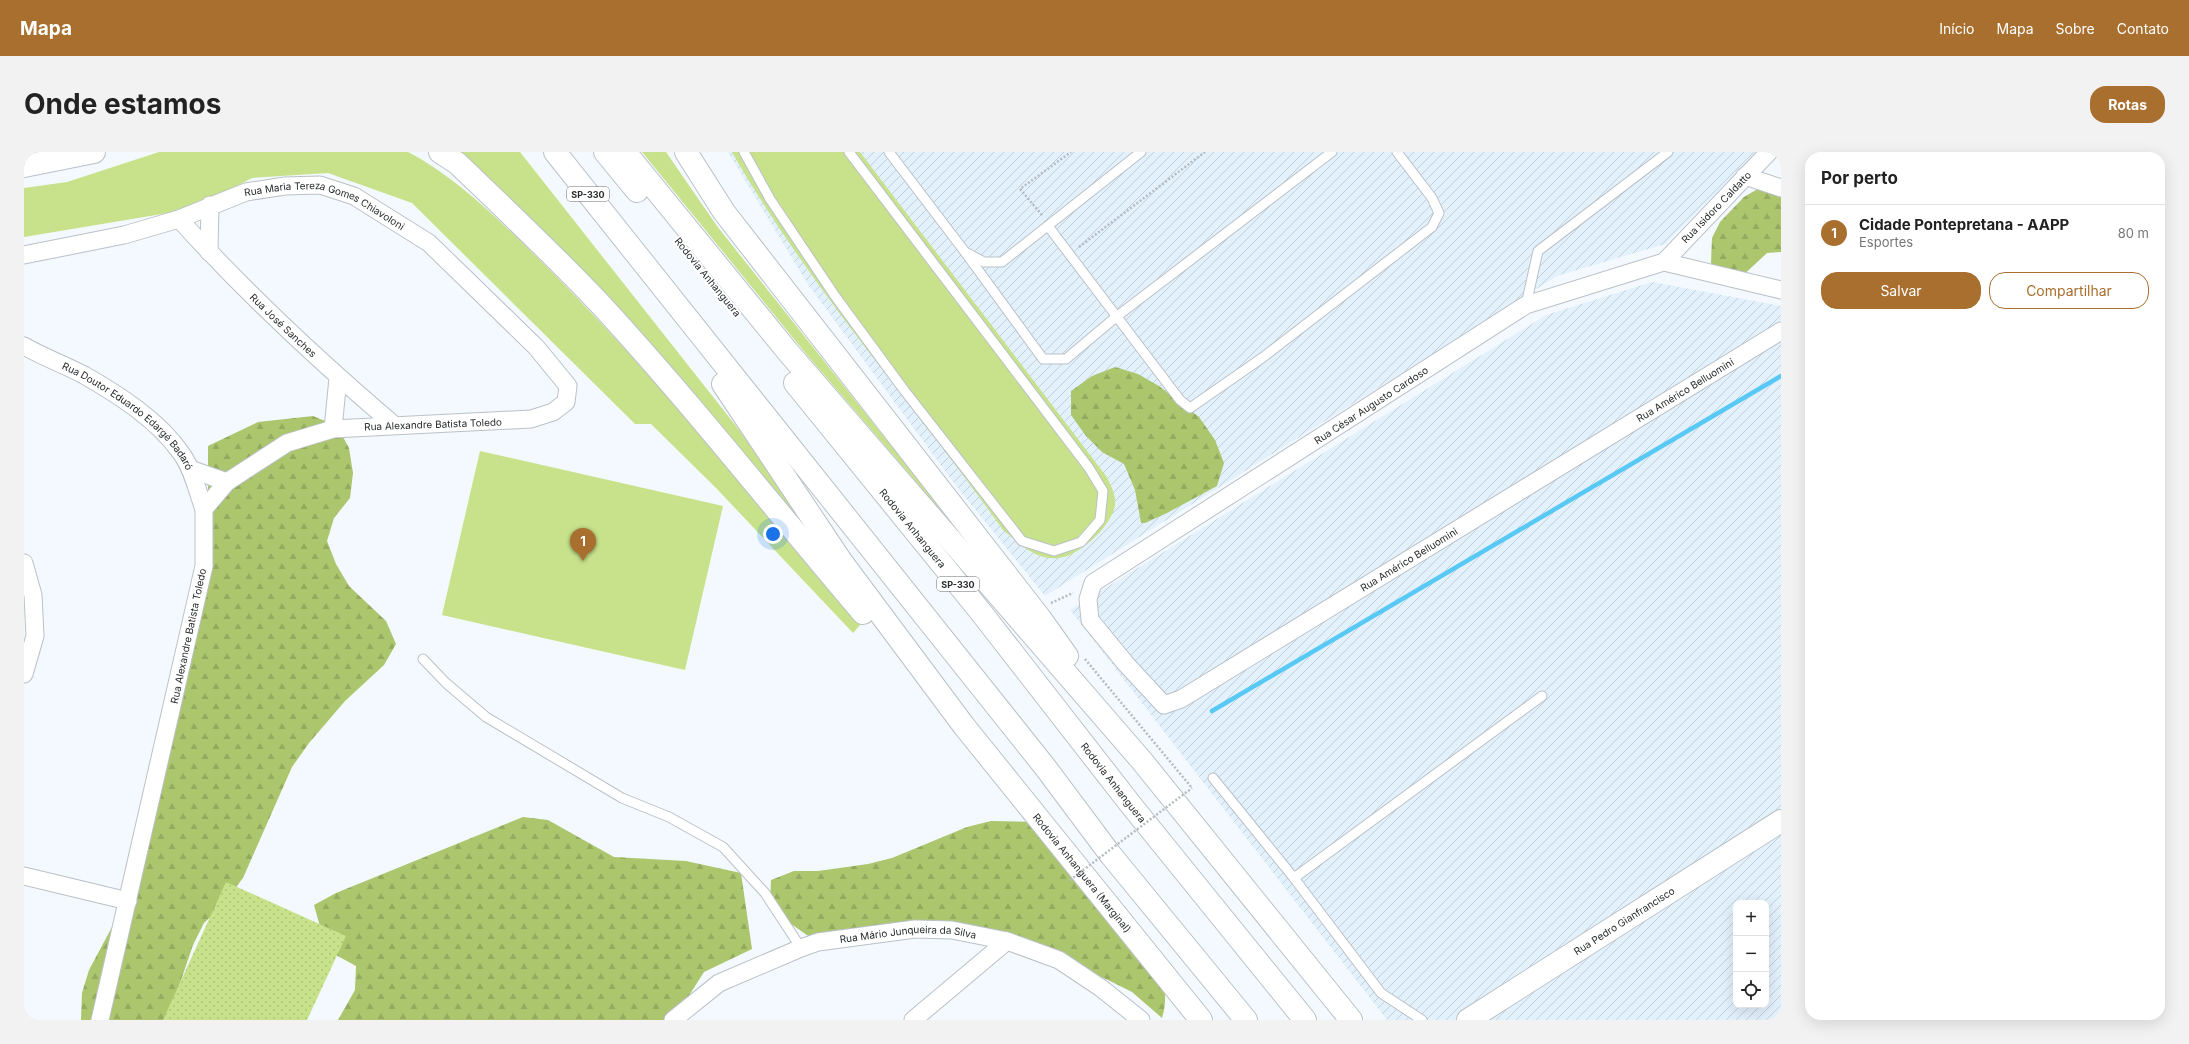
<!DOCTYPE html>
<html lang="pt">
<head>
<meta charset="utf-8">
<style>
  :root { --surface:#fff; --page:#f2f2f2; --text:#222; --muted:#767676; --line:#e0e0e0; --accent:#a96f2f }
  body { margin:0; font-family:Inter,sans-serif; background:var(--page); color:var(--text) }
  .controls { position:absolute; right:12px; bottom:12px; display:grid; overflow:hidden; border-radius:8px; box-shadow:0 4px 16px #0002 }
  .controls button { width:36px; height:36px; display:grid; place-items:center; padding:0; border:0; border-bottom:1px solid var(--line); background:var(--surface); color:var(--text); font:20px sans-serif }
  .you { position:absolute; left:749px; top:382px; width:14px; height:14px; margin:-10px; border:3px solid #fff; border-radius:50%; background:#1a73e8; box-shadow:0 0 0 6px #1a73e833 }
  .badge { display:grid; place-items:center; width:26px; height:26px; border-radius:50%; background:var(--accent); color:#fff; font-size:13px; font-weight:700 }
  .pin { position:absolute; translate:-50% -33px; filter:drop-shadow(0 1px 2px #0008) }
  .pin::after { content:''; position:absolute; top:21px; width:14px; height:12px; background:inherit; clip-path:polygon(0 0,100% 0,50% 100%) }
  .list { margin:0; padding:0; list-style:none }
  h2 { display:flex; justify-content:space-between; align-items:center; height:52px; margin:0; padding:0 16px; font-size:17px }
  h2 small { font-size:13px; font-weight:400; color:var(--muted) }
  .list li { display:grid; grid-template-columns:26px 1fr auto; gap:12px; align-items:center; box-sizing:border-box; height:56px; padding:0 16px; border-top:1px solid var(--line) }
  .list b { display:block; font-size:15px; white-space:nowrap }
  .list p { margin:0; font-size:13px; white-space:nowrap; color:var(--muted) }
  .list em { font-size:13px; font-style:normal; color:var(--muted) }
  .actions { display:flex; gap:8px; padding:12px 16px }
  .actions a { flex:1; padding:9px 0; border:1px solid var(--accent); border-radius:16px; text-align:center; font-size:14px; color:var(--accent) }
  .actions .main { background:var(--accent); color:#fff }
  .icon { flex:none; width:22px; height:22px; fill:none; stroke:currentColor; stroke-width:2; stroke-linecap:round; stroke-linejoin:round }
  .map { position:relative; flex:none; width:1757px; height:868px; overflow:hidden; border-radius:16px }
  header { display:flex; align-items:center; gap:24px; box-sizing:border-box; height:56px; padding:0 20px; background:var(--accent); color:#fff }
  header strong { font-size:19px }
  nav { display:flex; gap:22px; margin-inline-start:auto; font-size:14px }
  .intro { display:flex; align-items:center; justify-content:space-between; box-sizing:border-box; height:96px; padding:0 24px }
  h1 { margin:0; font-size:28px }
  .button { padding:10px 18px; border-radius:16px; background:var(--accent); color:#fff; font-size:14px; font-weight:700 }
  main { display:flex; gap:24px; padding:0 24px }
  aside { flex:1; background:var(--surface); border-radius:16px; box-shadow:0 4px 16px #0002 }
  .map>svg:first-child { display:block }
</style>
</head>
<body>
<header>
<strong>Mapa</strong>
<nav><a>Início</a><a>Mapa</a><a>Sobre</a><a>Contato</a></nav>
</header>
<div class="intro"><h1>Onde estamos</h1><a class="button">Rotas</a></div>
<main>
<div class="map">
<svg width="1757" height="868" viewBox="0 0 1757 868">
  <defs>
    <pattern id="industrial-furrows" width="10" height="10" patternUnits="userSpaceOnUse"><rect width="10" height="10" fill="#e3f1fc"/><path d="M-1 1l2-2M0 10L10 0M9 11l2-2" fill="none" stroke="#c3cfd8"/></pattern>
    <pattern id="forest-firs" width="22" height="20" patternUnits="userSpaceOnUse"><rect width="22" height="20" fill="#abc66d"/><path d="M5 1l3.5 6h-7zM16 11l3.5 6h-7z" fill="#93aa5f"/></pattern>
    <pattern id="park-dots" width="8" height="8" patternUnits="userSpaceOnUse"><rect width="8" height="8" fill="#c7e28a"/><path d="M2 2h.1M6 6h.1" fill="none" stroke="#abc277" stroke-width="1.8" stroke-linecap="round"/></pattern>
  </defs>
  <rect width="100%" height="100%" fill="#f3f9fe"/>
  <g fill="url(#industrial-furrows)" fill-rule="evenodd">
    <polygon points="704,0 1733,0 1641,92 1533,124 1021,444 933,335 783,131"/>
    <path d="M1628,130L1757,154V868H1363L1046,458L1522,163ZM1712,751H1742V853H1712Z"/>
  </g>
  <g fill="#c7e28a">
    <path d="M135,0H384C435,26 485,78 526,118C636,229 735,353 837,472L829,481L692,336L627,272H611L388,51L304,21L228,26L168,57L0,85V36L43,30Z"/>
    <polygon points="430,0 496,0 712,274 805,403"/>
    <polygon points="618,0 642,0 693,74 937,382 783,203"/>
    <path d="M708,0H836L1082,324C1087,333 1092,343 1091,353C1088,374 1055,404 1035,406C1012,409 995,391 979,378C889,251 785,135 708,0Z"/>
    <polygon points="456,299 699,354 661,518 418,463"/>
  </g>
  <g fill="url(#forest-firs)">
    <polygon points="1737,35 1757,35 1757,100 1743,101 1715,127 1694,122 1687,111 1688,86 1696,70 1720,45"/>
    <polygon points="1091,215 1114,222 1135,234 1175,265 1191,288 1200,311 1193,334 1143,361 1121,371 1117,371 1111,338 1100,312 1078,300 1062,284 1047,263 1047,239 1068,224"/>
    <polygon points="289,264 313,274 325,296 329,321 326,346 310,366 303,389 312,412 325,434 362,469 372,492 360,513 321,549 285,591 268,615 219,726 197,755 180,771 169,793 152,843 152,868 57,868 58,841 65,818 88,775 102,720 101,717 184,401 184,294 234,270"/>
    <polygon points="499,665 524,668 590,705 662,709 717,721 728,797 680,820 666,842 658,866 654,868 314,868 331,838 332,814 310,802 297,778 290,753 312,741"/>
    <path d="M967,669L1015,670C1032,687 1048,705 1066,722C1073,728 1081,733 1087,739C1116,770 1152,823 1138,866L1108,840L1082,827L1009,803L940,774L914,768L885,770L787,786L763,769L746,752L747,728L770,719H794L844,712L868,706L943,675Z"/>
  </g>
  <polygon fill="url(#park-dots)" points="202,730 322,784 283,868 139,868"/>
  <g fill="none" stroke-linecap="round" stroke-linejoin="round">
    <polyline stroke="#58c9f5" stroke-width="4.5" points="1188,559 1757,224"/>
    <defs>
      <g id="lane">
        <polyline points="720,0 746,47 811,144 880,238 998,389 1030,399 1057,390 1076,368 1079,339 1065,316 825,0"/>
        <polyline points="865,0 941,100 960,110 978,110 1117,0"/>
        <polyline points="1024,74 1156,248 1166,256 1238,206 1408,75 1415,61 1408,46 1373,0"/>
        <polyline points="941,100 1019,207 1042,207 1092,165 1308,0"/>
        <polyline points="1502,153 1514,99 1644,0"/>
        <polyline points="399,507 422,531 462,565 598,646 645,665 699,695 741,741 777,796"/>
        <polyline points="1189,626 1270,726 1357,841 1398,868"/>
        <polyline points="1270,726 1518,544"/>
      </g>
      <g id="street">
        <path id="s1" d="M1745,0L1640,110L1502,153L1069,431L1064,447L1066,468L1102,512L1140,553L1157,547L1757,179"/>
        <polyline points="1721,24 1757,36"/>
        <path id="s2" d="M155,67C221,140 295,209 370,273"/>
        <polyline points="185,100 186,53"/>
        <path id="s3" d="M0,103L100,83L155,67L222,40L261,34L296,33L330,44L405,91L512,195L544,234L542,250L529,260L507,267L309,277L263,291L203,330L180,357V414L76,868"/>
        <polyline points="1640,110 1757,138"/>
        <path id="s4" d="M0,194C19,205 41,213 60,223C95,243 134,268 157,301C169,317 173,339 180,357"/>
        <polyline points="309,277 314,226"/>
        <polyline points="166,317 203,330"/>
        <polyline points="0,411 9,443 11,484 0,522"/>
        <polyline points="0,724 104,749"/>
        <path id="s5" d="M649,868L695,831L777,796L794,790L891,777L928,778L983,789L1035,808L1077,836L1117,868"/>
        <polyline points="889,868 983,789"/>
      </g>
      <g id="secondary">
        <path id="s6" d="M1444,868L1757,669"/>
      </g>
      <g id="highway">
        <path d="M416,0L433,11C482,58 532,105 578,154C669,253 752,359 839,461"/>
        <polyline points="531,0 1021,615 1086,702 1222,868"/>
        <polyline points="581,0 613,39"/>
        <polyline points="601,0 764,200 1118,609 1327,868"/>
        <polyline points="662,0 700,60 1016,466 1043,504"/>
        <polyline points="0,14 70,0"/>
        <path id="s7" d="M771,231L956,459L1107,653L1281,868"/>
        <path id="s8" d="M699,232L817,409L940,574L1177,868"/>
      </g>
    </defs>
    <use href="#lane" stroke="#bac1c7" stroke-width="11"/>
    <use href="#street" stroke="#bac1c7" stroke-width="19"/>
    <use href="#secondary" stroke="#bac1c7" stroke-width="24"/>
    <use href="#highway" stroke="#bac1c7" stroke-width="24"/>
    <g stroke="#b6bbbf" stroke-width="2.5" stroke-dasharray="2 2" stroke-linecap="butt">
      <polyline points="1018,63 996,37 1047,0"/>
      <polyline points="1055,95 1181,0"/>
      <polyline points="1027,451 1049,441"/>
      <polyline points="1061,507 1168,636"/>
    </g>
    <use href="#lane" stroke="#fff" stroke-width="9"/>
    <use href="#street" stroke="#fff" stroke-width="17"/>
    <use href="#secondary" stroke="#fff" stroke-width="22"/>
    <use href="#highway" stroke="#fff" stroke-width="22"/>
    <polyline stroke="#b6bbbf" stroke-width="2.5" stroke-dasharray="2 2" stroke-linecap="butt" points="1046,728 1168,636"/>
  </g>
  <g text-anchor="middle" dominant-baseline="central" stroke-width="4" stroke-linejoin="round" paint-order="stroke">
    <g fill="#fff" stroke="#686b6c" stroke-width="1">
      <rect x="543" y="35" width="42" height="14" rx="3"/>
      <rect x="913" y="425" width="42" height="14" rx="3"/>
    </g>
    <g font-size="9" font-weight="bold" fill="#282b2d">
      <text x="564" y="42">SP-330</text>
      <text x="934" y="432">SP-330</text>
    </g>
    <g font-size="10" fill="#282b2d" stroke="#fff">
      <text transform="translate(1692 55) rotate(-46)">Rua Isidoro Caldatto</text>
      <text stroke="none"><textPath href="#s3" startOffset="315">Rua Maria Tereza Gomes Chiavoloni</textPath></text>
      <text transform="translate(684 125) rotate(51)">Rodovia Anhanguera</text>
      <text stroke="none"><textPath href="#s2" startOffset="149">Rua José Sanches</textPath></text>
      <text stroke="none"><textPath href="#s1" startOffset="1571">Rua Américo Belluomini</textPath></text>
      <text transform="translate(1347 253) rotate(-33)">Rua César Augusto Cardoso</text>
      <text stroke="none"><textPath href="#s4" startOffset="127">Rua Doutor Eduardo Edargé Badaró</textPath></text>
      <text transform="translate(409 272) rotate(-2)">Rua Alexandre Batista Toledo</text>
      <text stroke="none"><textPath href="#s7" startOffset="187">Rodovia Anhanguera</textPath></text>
      <text stroke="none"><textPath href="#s1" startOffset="1247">Rua Américo Belluomini</textPath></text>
      <text transform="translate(164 484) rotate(-78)">Rua Alexandre Batista Toledo</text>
      <text stroke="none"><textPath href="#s7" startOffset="511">Rodovia Anhanguera</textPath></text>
      <text stroke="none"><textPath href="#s8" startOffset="607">Rodovia Anhanguera (Marginal)</textPath></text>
      <text stroke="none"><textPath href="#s6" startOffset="185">Rua Pedro Gianfrancisco</textPath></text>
      <text stroke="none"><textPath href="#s5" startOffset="257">Rua Mário Junqueira da Silva</textPath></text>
    </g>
  </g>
</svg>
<div class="controls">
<button>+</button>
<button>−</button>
<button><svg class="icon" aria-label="locate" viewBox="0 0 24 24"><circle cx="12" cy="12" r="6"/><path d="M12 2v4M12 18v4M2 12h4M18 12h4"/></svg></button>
</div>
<div class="you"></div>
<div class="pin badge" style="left:559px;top:409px">1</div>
</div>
<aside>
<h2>Por perto<small></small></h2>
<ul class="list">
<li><span class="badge">1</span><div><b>Cidade Pontepretana - AAPP</b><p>Esportes</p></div><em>80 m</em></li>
</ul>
<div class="actions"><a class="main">Salvar</a><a>Compartilhar</a></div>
</aside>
</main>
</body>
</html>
